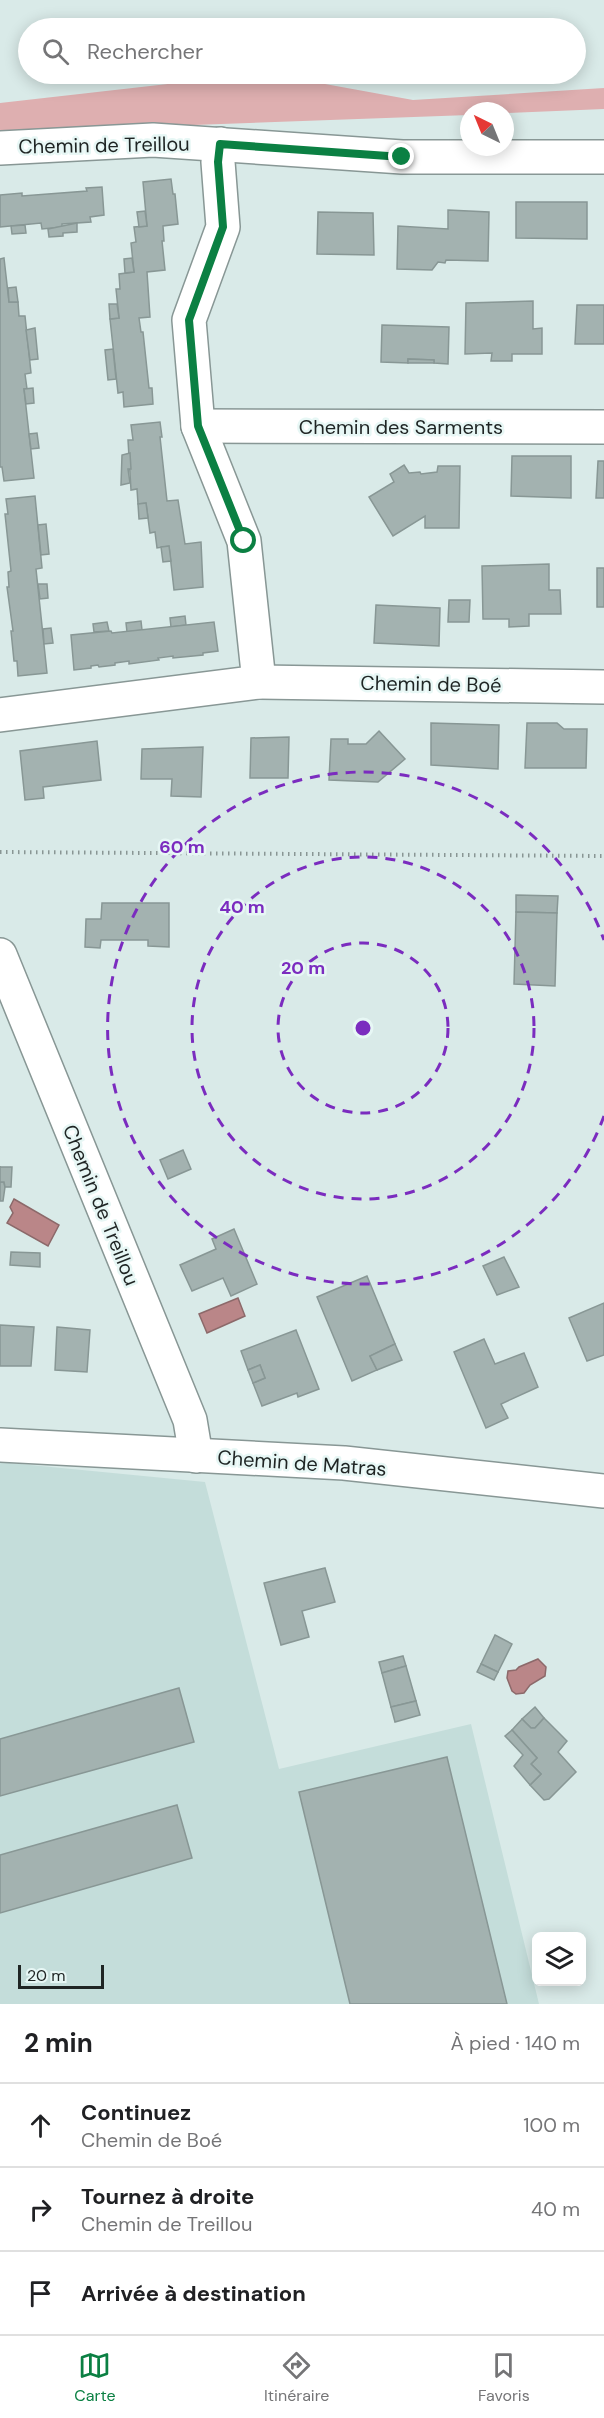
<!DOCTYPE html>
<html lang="fr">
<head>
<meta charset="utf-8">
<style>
  :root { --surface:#fff; --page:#f2f2f2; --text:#202124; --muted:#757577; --line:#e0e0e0; --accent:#0b8043 }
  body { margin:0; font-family:"DM Sans",sans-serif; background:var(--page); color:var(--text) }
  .controls { position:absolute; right:18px; bottom:18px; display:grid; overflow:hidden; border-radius:9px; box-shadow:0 3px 15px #0003 }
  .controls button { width:54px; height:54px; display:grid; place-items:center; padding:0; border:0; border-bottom:2px solid var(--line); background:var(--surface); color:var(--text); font:30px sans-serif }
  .compass { position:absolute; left:460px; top:102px; width:54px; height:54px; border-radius:50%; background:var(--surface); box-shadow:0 3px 15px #0003; rotate:317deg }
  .scale { position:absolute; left:18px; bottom:15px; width:86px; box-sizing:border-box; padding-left:6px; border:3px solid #1f2524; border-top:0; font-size:16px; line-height:21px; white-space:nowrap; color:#1f2524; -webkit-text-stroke:4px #e7f7f5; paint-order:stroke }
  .stop { position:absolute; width:18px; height:18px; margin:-14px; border:4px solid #0b8043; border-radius:50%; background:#fff }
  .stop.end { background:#0b8043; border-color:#fff; box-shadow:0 2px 6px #0008 }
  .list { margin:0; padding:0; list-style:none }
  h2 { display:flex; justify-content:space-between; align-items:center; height:78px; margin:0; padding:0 24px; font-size:26px }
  h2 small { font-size:20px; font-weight:400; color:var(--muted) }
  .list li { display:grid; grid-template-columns:39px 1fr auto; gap:18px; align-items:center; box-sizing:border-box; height:84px; padding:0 24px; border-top:2px solid var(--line) }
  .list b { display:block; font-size:22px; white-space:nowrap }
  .list p { margin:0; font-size:20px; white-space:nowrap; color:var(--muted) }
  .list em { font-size:20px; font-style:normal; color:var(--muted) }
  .icon { flex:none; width:33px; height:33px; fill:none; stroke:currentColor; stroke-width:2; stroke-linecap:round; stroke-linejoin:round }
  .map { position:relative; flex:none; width:604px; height:2004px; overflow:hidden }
  .search { position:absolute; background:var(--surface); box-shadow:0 3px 15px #0003; left:18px; right:18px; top:18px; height:66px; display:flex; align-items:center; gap:15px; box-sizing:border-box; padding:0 21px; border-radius:33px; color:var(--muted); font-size:22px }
  .sheet { height:330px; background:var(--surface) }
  nav { display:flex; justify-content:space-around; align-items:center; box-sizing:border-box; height:84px; border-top:2px solid var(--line); background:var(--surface); font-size:16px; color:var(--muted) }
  nav a { display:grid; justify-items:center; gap:3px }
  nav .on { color:var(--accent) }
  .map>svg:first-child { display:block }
</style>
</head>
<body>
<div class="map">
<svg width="604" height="2004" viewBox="0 0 604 2004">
  <rect width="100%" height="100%" fill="#d9eae8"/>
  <polygon fill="#c4ddda" points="0,1462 205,1482 279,1769 471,1724 539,2004 0,2004"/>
  <polygon fill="#deafb0" points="256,74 270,74 413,100 604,88 604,109 505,113 505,111 469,111 469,115 0,132 0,103"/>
  <g fill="#ba8688" stroke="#8c696a" stroke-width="1.5">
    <polygon points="14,1199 59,1225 48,1246 7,1223 13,1213 10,1207"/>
    <polygon points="238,1298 245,1316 207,1333 199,1314"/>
    <polygon points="538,1659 546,1667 545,1676 530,1685 524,1693 516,1694 512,1691 507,1678 508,1671 516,1670 519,1667"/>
  </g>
  <g fill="#a3b2b0" stroke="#889795" stroke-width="1.5">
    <polygon points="171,179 173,194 175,194 178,224 163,226 164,241 162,241 165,270 147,272 150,317 139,318 141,332 143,332 149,388 152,388 153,404 124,407 123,392 118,393 110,319 119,318 116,289 120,289 119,274 134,272 131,243 136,242 134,227 147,226 143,182"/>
    <polygon points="102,187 104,215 90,217 91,222 62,224 62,227 42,229 41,223 0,227 0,195 22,193 22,196 87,191 86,188"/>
    <polygon points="516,202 587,202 587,239 516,238"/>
    <polygon points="448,210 489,212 488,261 446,260 445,263 438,262 432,270 397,269 398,226 448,229"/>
    <polygon points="145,211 147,226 139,227 137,212"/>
    <polygon points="318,212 373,213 374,255 317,254"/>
    <polygon points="77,223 77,232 63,233 63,236 49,237 48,229"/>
    <polygon points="25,225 26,233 12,234 11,226"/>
    <polygon points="4,258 9,302 18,302 19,316 25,316 31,373 25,374 27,389 24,389 34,478 4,481 2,467 0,467 0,259"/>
    <polygon points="132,258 134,272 125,273 124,259"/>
    <polygon points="16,287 18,302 9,302 8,288"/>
    <polygon points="533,301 533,329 542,328 542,354 512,354 512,361 491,361 492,353 465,354 466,303"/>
    <polygon points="109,304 117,304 119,318 110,319"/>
    <polygon points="577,305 604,305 604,344 575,344"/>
    <polygon points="382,325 449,327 448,364 434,363 434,360 408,359 408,363 381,362"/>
    <polygon points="35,328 38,359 30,360 26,330"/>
    <polygon points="113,349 116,379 108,380 105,350"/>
    <polygon points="408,359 434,360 434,363 408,363"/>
    <polygon points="33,388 34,403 26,404 24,389"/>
    <polygon points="160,422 162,437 160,437 167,501 178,500 185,544 201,542 203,587 174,590 169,546 157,548 155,532 150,533 146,503 138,504 137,489 131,490 128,440 133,440 131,425"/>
    <polygon points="37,433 39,448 31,449 29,434"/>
    <polygon points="130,453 131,469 128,469 130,483 121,485 122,455"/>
    <polygon points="512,456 571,456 571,498 511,496"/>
    <polygon points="598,461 604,461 604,498 596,498"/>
    <polygon points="404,465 409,473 420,472 421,474 437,472 438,466 460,466 459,528 425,528 425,516 393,536 369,497 394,482 390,474"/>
    <polygon points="35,496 42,568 36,569 47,673 18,676 17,661 14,661 11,631 13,631 7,587 9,587 8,572 11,571 5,514 8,514 6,499"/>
    <polygon points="146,503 148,518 139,519 138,504"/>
    <polygon points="46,524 49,554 41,555 38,525"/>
    <polygon points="169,546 171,561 163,562 161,547"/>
    <polygon points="549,564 549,590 560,590 561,614 529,614 529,626 509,627 509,619 483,619 482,566"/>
    <rect x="597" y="568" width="7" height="39"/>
    <polygon points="38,584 47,584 48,598 40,599"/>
    <polygon points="449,600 470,600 469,622 448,622"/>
    <polygon points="376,605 440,608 439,646 374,643"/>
    <polygon points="185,616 186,625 171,627 170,618"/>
    <polygon points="141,621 142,630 127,632 126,623"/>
    <polygon points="107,622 109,631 94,632 93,624"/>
    <polygon points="214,622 218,651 203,653 203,655 173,658 173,656 158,658 159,660 129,664 129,661 115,663 115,665 99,667 98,665 91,666 91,668 74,670 71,635 111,631 112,633"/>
    <polygon points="51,628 53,643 44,644 43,629"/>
    <polygon points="431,723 499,725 498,769 431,765"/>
    <polygon points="527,723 557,723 564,729 587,729 586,768 525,768"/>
    <polygon points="379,731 405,759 378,782 329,780 331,739 348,739 348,744 366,744"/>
    <polygon points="289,737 288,778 250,778 251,738"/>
    <polygon points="97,741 101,780 43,787 44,798 25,800 20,751"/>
    <polygon points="203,747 201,797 171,796 172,779 141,779 142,749"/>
    <polygon points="516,895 558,896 557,913 516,912"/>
    <polygon points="102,903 169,903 169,947 148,946 148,940 101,940 100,948 85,947 86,919 101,919"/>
    <polygon points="516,912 557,913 555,986 514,984"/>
    <polygon points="183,1150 191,1169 168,1179 160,1160"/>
    <polygon points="0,1166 0,1182 4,1182 5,1187 3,1201 0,1201"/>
    <polygon points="0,1167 12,1167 11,1187 5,1187 4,1182 0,1182"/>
    <polygon points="234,1229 257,1284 231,1296 223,1278 192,1291 180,1265 216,1249 212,1239"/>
    <polygon points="11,1252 40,1253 40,1267 10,1265"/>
    <polygon points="504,1257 519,1287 497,1295 483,1266"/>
    <polygon points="367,1276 395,1344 370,1356 377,1370 352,1381 317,1297"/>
    <polygon points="604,1303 604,1355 587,1361 569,1318"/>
    <polygon points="0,1325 34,1327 31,1366 0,1366"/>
    <polygon points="57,1327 90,1330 87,1372 55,1370"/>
    <polygon points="296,1330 319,1389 298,1397 297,1393 262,1406 253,1383 265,1378 260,1365 248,1370 241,1351"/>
    <polygon points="484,1339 495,1364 524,1353 538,1387 501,1404 508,1418 486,1428 454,1352"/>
    <polygon points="395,1344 402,1360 377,1370 370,1356"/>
    <polygon points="260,1365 265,1378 253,1383 248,1370"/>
    <polygon points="325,1568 335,1602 302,1611 309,1637 281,1645 264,1583"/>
    <polygon points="495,1635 512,1644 498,1672 481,1664"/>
    <polygon points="403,1656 406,1666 382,1673 379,1662"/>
    <polygon points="481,1664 498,1672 494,1680 477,1672"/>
    <polygon points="406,1666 416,1701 391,1707 382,1673"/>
    <polygon points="179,1688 194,1742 0,1796 0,1739"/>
    <polygon points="416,1701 420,1715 395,1722 391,1707"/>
    <polygon points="535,1707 544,1718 535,1728 531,1728 522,1719"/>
    <polygon points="544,1718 567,1741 558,1752 576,1772 549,1799 544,1800 530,1785 541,1774 531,1764 537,1758 512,1730 522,1719 531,1728 535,1728"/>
    <polygon points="512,1730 537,1758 531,1764 541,1774 530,1785 514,1766 523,1755 505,1736"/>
    <polygon points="447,1757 507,2004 350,2004 299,1792"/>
    <polygon points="177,1805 192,1858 0,1913 0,1855"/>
  </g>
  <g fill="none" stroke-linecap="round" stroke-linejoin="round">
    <defs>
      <g id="minor">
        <polyline points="0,148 153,140 402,157 604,157"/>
        <polyline points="198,426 604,427"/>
        <polyline points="259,682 604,687"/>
        <polyline points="0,715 259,682 244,541 198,426 189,320 223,227 218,162 220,144"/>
        <polyline points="0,955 190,1420 196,1456"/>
        <polyline points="0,1445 344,1463 604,1491"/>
      </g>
    </defs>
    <use href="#minor" stroke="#889795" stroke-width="36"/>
    <polyline stroke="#899694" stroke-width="4" stroke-dasharray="1.5 4.5" stroke-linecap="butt" points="0,852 604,856"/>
    <use href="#minor" stroke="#fff" stroke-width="33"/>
  </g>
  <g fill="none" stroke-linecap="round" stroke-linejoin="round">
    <polyline stroke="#0b8043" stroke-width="8" points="244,541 198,426 189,320 223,227 218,162 220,144 402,157"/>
  </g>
  <g fill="none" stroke="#7b2cbf" stroke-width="3" stroke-dasharray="10 8">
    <circle cx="363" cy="1028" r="85"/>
    <circle cx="363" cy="1028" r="171"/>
    <path d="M604 1116A256 256 0 1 1 604 940"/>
  </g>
  <g text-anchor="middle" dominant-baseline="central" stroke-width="5" stroke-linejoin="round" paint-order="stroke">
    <g font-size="20" fill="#1f2524" stroke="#e7f7f5">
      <text transform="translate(104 145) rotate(-1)">Chemin de Treillou</text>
      <text x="401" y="427">Chemin des Sarments</text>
      <text transform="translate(431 684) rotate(1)">Chemin de Boé</text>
      <text transform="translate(101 1205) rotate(68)">Chemin de Treillou</text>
      <text transform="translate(302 1463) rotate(4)">Chemin de Matras</text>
    </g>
  </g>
  <circle cx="363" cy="1028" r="9" fill="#7b2cbf" stroke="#e7f7f5" stroke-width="3"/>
  <g font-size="18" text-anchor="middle" font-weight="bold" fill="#7b2cbf" stroke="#e7f7f5" stroke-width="5" stroke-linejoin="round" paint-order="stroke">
    <text x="182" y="853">60 m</text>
    <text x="242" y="913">40 m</text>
    <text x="303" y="974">20 m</text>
  </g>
</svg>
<div class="controls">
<button><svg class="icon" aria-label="layers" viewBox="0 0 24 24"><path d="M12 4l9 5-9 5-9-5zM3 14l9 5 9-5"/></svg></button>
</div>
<svg class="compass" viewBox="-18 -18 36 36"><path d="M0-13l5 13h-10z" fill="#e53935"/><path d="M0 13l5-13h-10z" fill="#757577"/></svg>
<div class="scale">20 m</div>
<div class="stop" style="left:244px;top:541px"></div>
<div class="stop end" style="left:402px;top:157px"></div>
<div class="search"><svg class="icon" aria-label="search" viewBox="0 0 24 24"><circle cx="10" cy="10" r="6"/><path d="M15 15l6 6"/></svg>Rechercher</div>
</div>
<section class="sheet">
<h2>2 min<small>À pied · 140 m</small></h2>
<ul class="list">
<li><svg class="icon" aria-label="ahead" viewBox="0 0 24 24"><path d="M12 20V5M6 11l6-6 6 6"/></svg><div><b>Continuez</b><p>Chemin de Boé</p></div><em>100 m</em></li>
<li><svg class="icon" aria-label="right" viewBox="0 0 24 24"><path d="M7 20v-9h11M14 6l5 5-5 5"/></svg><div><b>Tournez à droite</b><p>Chemin de Treillou</p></div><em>40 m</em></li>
<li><svg class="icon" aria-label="arrive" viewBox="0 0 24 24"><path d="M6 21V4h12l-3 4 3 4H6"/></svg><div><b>Arrivée à destination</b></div></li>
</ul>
</section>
<nav>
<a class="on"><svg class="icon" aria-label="map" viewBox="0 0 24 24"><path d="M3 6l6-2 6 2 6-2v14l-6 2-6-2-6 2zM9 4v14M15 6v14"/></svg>Carte</a>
<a><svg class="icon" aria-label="directions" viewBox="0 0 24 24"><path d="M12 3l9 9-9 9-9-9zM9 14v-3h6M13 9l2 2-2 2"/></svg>Itinéraire</a>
<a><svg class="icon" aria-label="saved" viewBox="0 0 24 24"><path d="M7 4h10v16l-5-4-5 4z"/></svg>Favoris</a>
</nav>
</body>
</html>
